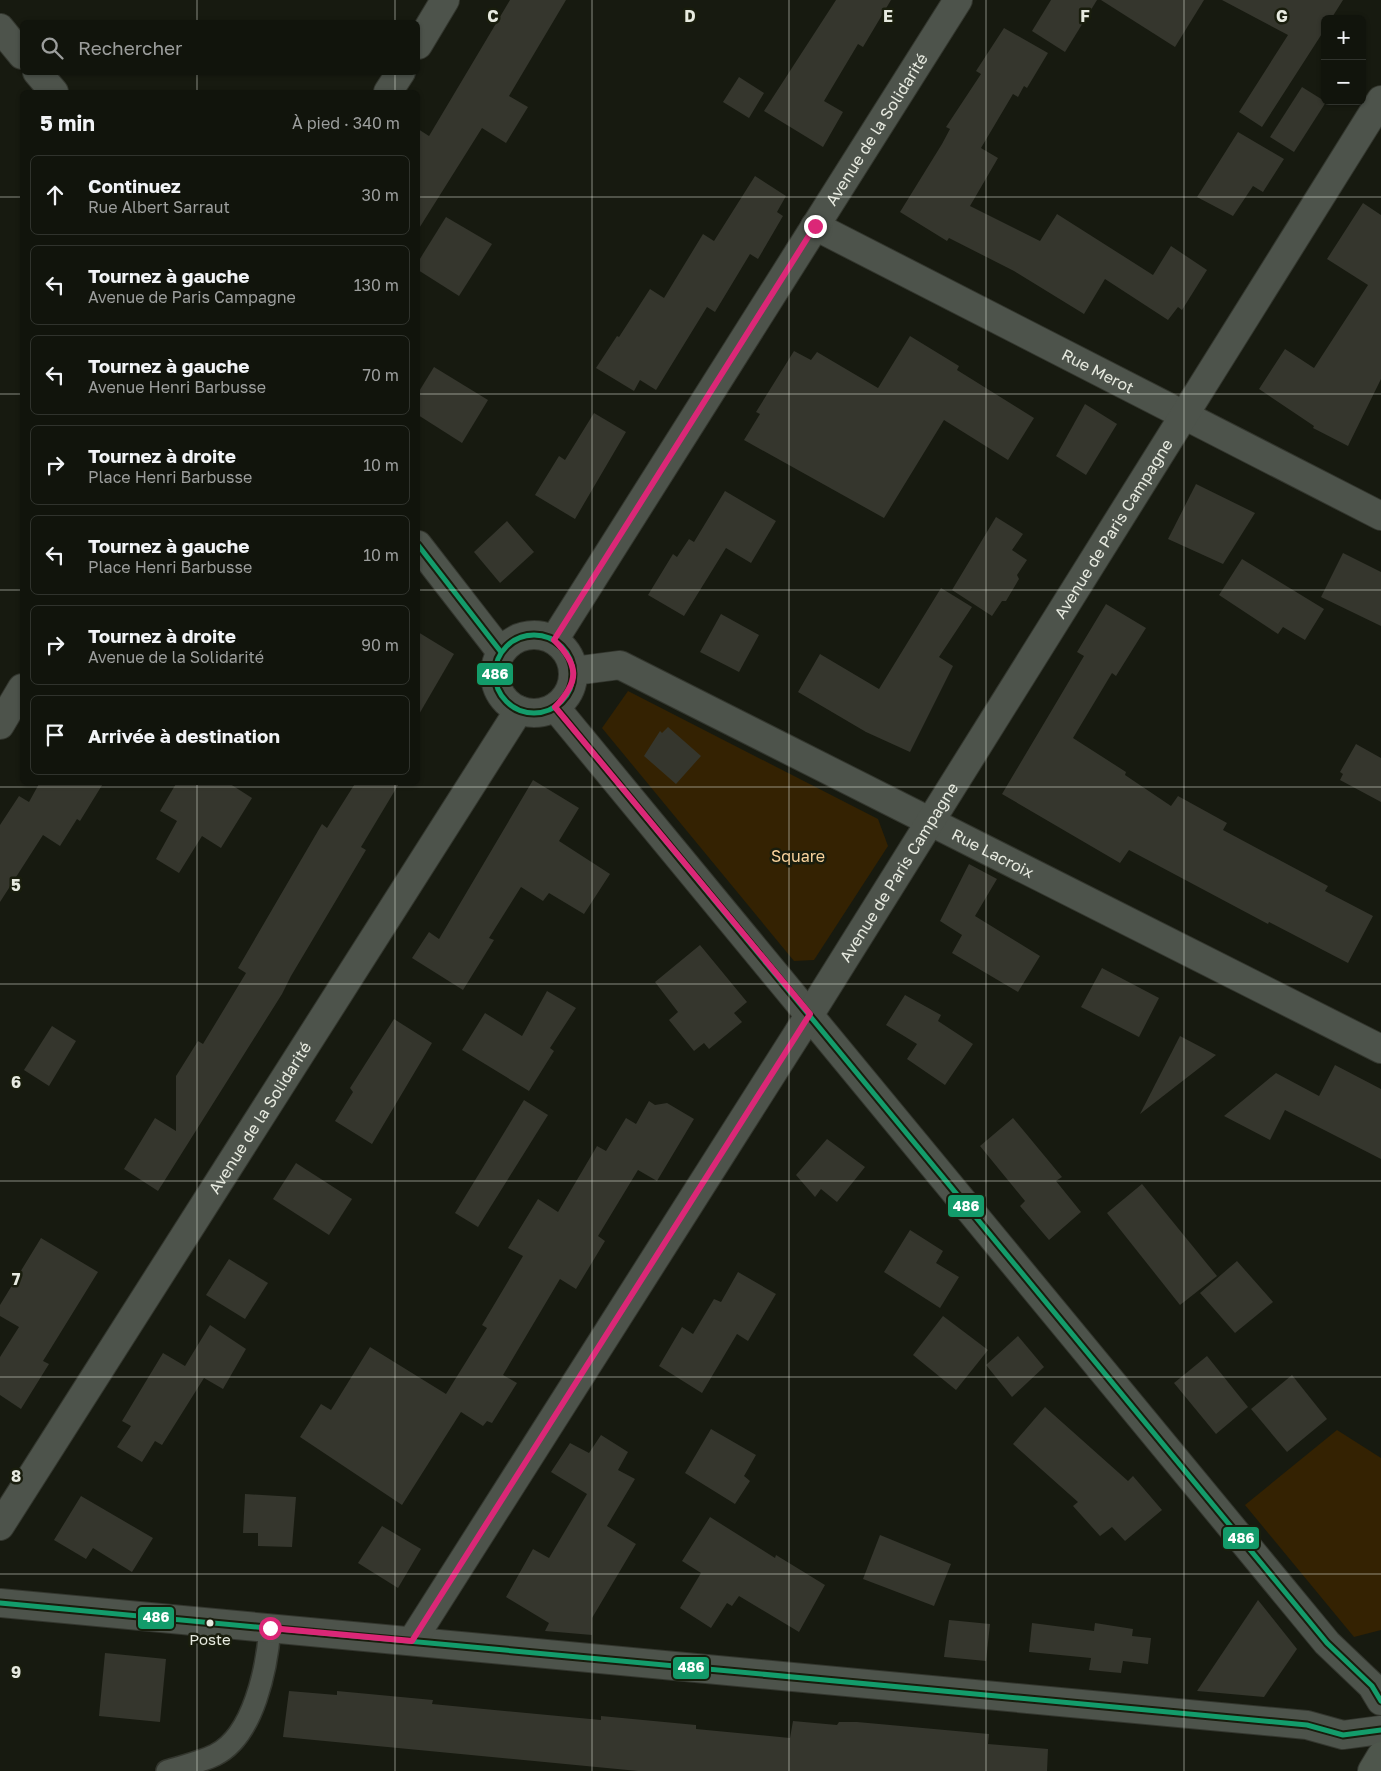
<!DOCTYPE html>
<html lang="fr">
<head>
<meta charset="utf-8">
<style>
  :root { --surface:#11140c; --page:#1e211a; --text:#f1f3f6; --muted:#9c9e9d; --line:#30332d }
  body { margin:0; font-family:"Golos Text",sans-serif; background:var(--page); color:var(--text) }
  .controls { position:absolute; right:15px; top:15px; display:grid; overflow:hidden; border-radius:8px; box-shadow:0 1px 4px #0004 }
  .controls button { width:45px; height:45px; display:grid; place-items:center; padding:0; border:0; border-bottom:1px solid var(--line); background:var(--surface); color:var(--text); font:25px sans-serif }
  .stop { position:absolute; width:15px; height:15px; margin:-11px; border:4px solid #db2777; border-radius:50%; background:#fff }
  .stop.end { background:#db2777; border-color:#fff; box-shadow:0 1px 5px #0008 }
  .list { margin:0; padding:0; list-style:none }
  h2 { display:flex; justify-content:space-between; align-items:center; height:65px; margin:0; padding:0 20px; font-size:21px }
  h2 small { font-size:16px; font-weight:400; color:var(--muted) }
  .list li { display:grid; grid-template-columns:32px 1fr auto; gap:15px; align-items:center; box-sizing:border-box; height:80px; margin:0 10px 10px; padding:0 10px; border:1px solid var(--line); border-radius:8px }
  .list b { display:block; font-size:19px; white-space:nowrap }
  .list p { margin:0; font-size:16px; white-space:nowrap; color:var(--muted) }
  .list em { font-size:16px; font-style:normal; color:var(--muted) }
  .icon { flex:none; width:28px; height:28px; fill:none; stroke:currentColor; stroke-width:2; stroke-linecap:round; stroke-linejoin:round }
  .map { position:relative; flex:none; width:1381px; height:1771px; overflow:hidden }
  .search { position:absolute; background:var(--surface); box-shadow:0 1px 4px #0004; left:20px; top:20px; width:400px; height:55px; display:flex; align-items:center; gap:12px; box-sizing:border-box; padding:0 18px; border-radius:8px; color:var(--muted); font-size:19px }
  .panel { position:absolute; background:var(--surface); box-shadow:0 1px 4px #0004; left:20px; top:90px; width:400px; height:695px; border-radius:8px }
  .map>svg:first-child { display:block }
</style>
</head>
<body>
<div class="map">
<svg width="1381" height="1771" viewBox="0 0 1381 1771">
  <rect width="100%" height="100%" fill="#171a10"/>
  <g fill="#342202">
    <polygon points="628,691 878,819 888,846 814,960 794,961 602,728"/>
    <polygon points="1337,1430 1381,1458 1381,1630 1354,1637 1245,1505"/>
  </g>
  <g fill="#35362d">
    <polygon points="510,0 566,0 509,96 528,107 506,143 482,128 418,230 418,129 429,136"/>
    <polygon points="836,0 891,0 863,47 858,44 824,101 843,112 823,147 764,111"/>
    <polygon points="1051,0 1097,0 1065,52 1032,31"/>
    <polygon points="1101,0 1204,0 1175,47"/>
    <polygon points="1222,0 1343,0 1331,19 1325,19 1325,29 1262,127 1239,112 1288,35"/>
    <polygon points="1004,28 1048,53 1027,88 1024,86 1018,97 1013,94 981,148 998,158 970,206 1040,241 1057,214 1153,275 1171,246 1207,270 1182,310 1178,307 1168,320 1105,279 1084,314 1014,271 949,238 947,241 900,212 942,144 950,129 946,127 981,74 976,71"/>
    <polygon points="739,77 764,93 749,118 723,102"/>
    <polygon points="1302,87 1326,102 1294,152 1270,137"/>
    <polygon points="1238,132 1284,159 1263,192 1253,186 1233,216 1197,197"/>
    <polygon points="755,176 786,196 777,212 783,216 758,259 750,254 715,312 707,307 656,390 640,380 634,391 596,368 617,336 619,337 650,289 664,298 703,234 714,241"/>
    <polygon points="1363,203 1381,215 1381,379 1348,446 1313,428 1314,426 1259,389 1285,349 1314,368 1368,285 1327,259"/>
    <polygon points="446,217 492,244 459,296 418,270 418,262"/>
    <polygon points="910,336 959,366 957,370 1034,418 1008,460 944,420 884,518 744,440 760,414 756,412 794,351 811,360 817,352 878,388"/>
    <polygon points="434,367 488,400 462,443 418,415 418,393"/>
    <polygon points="1085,404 1117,424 1086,475 1056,456"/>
    <polygon points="594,413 626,432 575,519 535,495 559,456 565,460"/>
    <polygon points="1196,484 1255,513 1223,564 1168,539"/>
    <polygon points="725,491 776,521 751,563 726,548 684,616 648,595 673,554 677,557 689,539 694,542"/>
    <polygon points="996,517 1023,534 1012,550 1027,560 1017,575 1019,579 1006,601 1002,601 992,616 952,590"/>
    <polygon points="507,521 534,552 500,583 474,552"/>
    <polygon points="1343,553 1381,572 1381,626 1321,597"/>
    <polygon points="1242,559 1324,609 1305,640 1283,627 1278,634 1219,595"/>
    <polygon points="941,588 972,607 939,657 953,666 910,752 866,732 798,692 820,654 879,689"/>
    <polygon points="1106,604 1146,628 1116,676 1112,673 1073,738 1126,772 1125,775 1171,806 1178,796 1227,823 1223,830 1328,886 1325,891 1373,916 1348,963 1269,922 1268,924 1129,850 1120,863 1002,794 1084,656 1077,652"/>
    <polygon points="721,614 759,635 739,672 700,652"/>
    <polygon points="418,632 454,654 418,716"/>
    <polygon points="668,727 701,756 676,784 644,756 660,731 662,733"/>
    <polygon points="1356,744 1381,758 1381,802 1340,780 1343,774 1340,772"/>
    <polygon points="533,780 579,808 559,841 610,874 584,914 549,893 543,901 521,887 489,938 494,940 463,990 412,958 429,932 439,939"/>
    <polygon points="40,782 104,782 80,821 77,819 60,846 43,835 0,902 0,825 19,796 29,802"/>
    <polygon points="177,782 227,782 252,798 221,848 202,836 179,873 156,859 177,821 160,811"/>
    <polygon points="356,782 400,782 361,847 366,850 291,976 282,994 158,1191 124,1169 155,1118 176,1131 176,1076 198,1041 203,1044 246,973 238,968 322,824 327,828"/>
    <polygon points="969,864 997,879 975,916 1040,956 1018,992 952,953 962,935 940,921"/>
    <polygon points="700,945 747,1002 734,1013 742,1022 709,1049 704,1043 694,1051 669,1020 678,1012 655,982"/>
    <polygon points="1102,968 1159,998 1139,1037 1081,1007"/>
    <polygon points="547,991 576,1008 550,1048 554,1051 529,1091 462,1050 485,1013 522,1036"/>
    <polygon points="905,995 941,1015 938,1021 973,1044 945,1085 907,1059 917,1044 886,1025"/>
    <polygon points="394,1019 432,1043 372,1144 335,1121 353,1092 350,1088"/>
    <polygon points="52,1026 76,1041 49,1086 24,1070"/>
    <polygon points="1180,1036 1216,1055 1140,1114"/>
    <polygon points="1335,1065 1381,1089 1381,1159 1285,1110 1270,1140 1224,1116 1276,1073 1319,1096"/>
    <polygon points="524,1100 548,1115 478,1227 455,1213"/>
    <polygon points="649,1101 655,1105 667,1103 694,1119 657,1181 638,1170 598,1236 605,1241 576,1289 560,1279 503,1375 517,1383 492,1423 487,1421 483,1426 461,1412 402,1505 300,1437 321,1404 331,1410 370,1347 446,1394 487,1328 482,1325 523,1256 508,1248 538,1199 558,1212 597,1146 606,1151 626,1118 636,1124"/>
    <polygon points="1013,1118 1062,1177 1056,1181 1081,1212 1049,1240 1020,1206 1025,1201 980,1146"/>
    <polygon points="827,1139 865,1167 837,1202 821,1189 815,1197 796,1175"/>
    <polygon points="296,1163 352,1199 329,1235 273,1199"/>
    <polygon points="1142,1184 1217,1276 1180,1305 1107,1213"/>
    <polygon points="910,1230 943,1251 936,1263 959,1277 940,1308 884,1272"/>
    <polygon points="41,1238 98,1272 43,1361 49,1364 21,1409 0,1395 0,1357 19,1327 0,1316 0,1305"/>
    <polygon points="229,1259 268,1283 245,1319 206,1295"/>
    <polygon points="1237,1261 1273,1302 1235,1333 1200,1293"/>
    <polygon points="738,1272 776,1294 748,1341 737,1334 702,1393 659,1366 682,1327 693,1334 714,1299 721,1302"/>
    <polygon points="943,1316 988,1350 956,1390 913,1355"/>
    <polygon points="210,1325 246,1349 223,1389 204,1378 162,1445 155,1441 142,1462 117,1447 131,1426 122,1421 163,1353 185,1366"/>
    <polygon points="1018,1336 1044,1367 1012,1397 986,1365"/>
    <polygon points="1207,1356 1248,1407 1216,1434 1174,1383"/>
    <polygon points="1292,1375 1327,1419 1287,1452 1251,1409"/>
    <polygon points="1045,1407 1128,1481 1133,1476 1162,1510 1125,1541 1112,1527 1100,1536 1073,1506 1078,1502 1013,1444"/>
    <polygon points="711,1429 756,1455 744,1476 750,1481 735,1504 685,1473"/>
    <polygon points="601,1435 628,1452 618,1470 635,1479 607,1526 636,1544 592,1618 592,1635 545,1631 549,1623 506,1597 533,1549 549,1558 587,1494 551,1472 570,1443 589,1453"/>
    <polygon points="245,1494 296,1497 292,1547 258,1546 258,1533 243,1533"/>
    <polygon points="81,1496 153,1538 132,1572 93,1548 86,1559 54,1540"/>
    <polygon points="710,1517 775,1558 776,1555 825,1585 799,1632 739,1596 732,1606 727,1603 711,1628 680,1608 701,1573 682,1561"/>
    <polygon points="382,1526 421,1549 398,1588 358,1563"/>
    <polygon points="880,1535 951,1564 934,1606 863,1579"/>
    <polygon points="1258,1600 1297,1649 1264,1697 1197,1691"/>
    <polygon points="949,1620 990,1624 986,1661 944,1657"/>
    <polygon points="1032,1623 1094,1631 1095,1623 1133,1629 1132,1636 1151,1638 1148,1664 1123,1661 1121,1673 1089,1670 1091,1658 1029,1652"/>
    <polygon points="105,1653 166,1659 160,1722 99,1716"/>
    <polygon points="289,1691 337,1695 337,1691 433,1700 432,1704 601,1720 601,1716 696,1725 696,1729 790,1738 793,1721 837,1725 839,1722 857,1722 989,1734 988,1744 1048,1749 1047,1771 638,1771 283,1737"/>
  </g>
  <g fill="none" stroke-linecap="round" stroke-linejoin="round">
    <defs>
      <path id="service" d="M167,1771C183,1766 201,1762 215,1755C254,1736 267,1667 270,1628"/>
      <g id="minor">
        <polyline points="0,28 22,55"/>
        <polyline points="418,45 445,0"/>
        <polyline points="37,72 54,92"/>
        <polyline points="388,92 401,72"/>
        <path id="s1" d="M815,226L1381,516"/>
        <polyline points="418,545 501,652"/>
        <circle cx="534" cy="674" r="39"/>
        <path id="s2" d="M554,640L958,0"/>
        <path id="s3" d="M574,671L620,665L1381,1049"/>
        <polyline points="555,707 1327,1643 1372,1686 1381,1701"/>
        <polyline points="0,725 22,688"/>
        <path id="s4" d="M0,1526L519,710"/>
        <polyline points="0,1603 1307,1725 1343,1735 1381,1730"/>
        <path id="s5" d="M412,1641L810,1014L1381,100"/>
      </g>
      <polyline id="secondary" points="1372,1771 1381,1756"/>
    </defs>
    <use href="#service" stroke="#33362e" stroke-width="24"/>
    <use href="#minor" stroke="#33362e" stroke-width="30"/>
    <use href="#secondary" stroke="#33362e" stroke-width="30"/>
    <use href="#service" stroke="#4d534b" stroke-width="21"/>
    <use href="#minor" stroke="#4d534b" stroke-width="28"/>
    <use href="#secondary" stroke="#4e564c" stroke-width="28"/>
    <defs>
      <g id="bus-1">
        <polyline points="418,545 501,652"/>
        <circle cx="534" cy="674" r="39"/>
        <polyline points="555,707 1327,1643 1372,1686 1381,1701"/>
        <polyline points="0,1603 1307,1725 1343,1735 1381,1730"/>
      </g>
    </defs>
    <use href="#bus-1" stroke="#191d0d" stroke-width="9"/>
    <use href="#bus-1" stroke="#139c6b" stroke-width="5"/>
  </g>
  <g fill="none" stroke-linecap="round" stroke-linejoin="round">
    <path stroke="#db2777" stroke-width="6" d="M270,1628L412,1641L810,1014L555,707C580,681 579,665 554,640L815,226"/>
  </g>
  <path fill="none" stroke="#e7eae0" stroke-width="1" stroke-opacity="0.55" d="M197,0V22M395,0V22M592,0V1771M789,0V1771M986,0V1771M1184,0V1771M197,72V92M395,72V92M0,197H22M418,197H1381M0,394H22M418,394H1381M0,590H22M418,590H1381M197,782V1771M395,782V1771M0,787H1381M0,984H1381M0,1181H1381M0,1377H1381M0,1574H1381"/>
  <circle fill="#e7eae0" stroke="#191d0d" stroke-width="2" cx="210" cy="1623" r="4.5"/>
  <g text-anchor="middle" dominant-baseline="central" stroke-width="5" stroke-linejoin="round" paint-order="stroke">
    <g font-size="15" fill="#e7eae0" stroke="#191d0d">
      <text x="210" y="1639">Poste</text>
    </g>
    <g font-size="16" fill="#e7eae0" stroke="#191d0d">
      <text stroke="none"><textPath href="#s2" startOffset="604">Avenue de la Solidarité</textPath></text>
      <text stroke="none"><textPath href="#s1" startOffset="318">Rue Merot</textPath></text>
      <text stroke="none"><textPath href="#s5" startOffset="1315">Avenue de Paris Campagne</textPath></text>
      <text stroke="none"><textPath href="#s3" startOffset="464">Rue Lacroix</textPath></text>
      <text stroke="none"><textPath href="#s5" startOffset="910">Avenue de Paris Campagne</textPath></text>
      <text stroke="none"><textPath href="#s4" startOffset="484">Avenue de la Solidarité</textPath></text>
    </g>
    <g font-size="16" fill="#f9d39d" stroke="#191d0d">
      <text x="798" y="856">Square</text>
    </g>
  </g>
  <g font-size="16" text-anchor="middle" font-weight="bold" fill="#e7eae0" stroke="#191d0d" stroke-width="5" stroke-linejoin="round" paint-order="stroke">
    <text x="493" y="22">C</text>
    <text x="690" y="22">D</text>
    <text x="888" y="22">E</text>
    <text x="1085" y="22">F</text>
    <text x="1282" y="22">G</text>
    <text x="16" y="891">5</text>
    <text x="16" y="1088">6</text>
    <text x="16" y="1285">7</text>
    <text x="16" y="1482">8</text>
    <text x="16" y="1678">9</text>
  </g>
  <g stroke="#191d0d" stroke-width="2">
    <rect x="476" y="662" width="38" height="24" rx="5" fill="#139c6b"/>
    <rect x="947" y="1194" width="38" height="24" rx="5" fill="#139c6b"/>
    <rect x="1222" y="1526" width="38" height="24" rx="5" fill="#139c6b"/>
    <rect x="137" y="1606" width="38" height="24" rx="5" fill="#139c6b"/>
    <rect x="672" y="1656" width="38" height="24" rx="5" fill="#139c6b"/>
  </g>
  <g font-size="14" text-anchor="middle" font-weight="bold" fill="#fff">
    <text x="495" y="679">486</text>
    <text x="966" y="1211">486</text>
    <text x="1241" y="1543">486</text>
    <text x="156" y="1622">486</text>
    <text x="691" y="1672">486</text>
  </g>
</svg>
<div class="controls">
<button>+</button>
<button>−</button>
</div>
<div class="stop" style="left:270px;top:1628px"></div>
<div class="stop end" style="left:815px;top:226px"></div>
<div class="search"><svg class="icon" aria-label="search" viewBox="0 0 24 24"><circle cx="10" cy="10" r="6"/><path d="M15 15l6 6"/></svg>Rechercher</div>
<section class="panel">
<h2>5 min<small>À pied · 340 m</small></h2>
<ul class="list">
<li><svg class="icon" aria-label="ahead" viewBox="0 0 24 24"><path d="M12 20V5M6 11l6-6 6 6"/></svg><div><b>Continuez</b><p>Rue Albert Sarraut</p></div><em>30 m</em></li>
<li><svg class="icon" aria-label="left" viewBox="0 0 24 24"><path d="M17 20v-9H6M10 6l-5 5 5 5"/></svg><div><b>Tournez à gauche</b><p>Avenue de Paris Campagne</p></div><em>130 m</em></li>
<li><svg class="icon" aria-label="left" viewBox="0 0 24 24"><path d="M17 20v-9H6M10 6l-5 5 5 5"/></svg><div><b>Tournez à gauche</b><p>Avenue Henri Barbusse</p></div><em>70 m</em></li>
<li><svg class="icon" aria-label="right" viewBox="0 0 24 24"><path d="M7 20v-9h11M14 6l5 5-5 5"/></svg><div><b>Tournez à droite</b><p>Place Henri Barbusse</p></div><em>10 m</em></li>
<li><svg class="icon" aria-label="left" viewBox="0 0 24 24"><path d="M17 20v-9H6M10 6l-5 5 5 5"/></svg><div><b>Tournez à gauche</b><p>Place Henri Barbusse</p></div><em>10 m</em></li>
<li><svg class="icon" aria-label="right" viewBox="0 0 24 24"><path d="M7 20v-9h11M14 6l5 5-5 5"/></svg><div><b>Tournez à droite</b><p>Avenue de la Solidarité</p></div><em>90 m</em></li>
<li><svg class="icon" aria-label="arrive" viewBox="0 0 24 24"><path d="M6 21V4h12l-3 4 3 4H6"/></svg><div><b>Arrivée à destination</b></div></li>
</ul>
</section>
</div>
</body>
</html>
